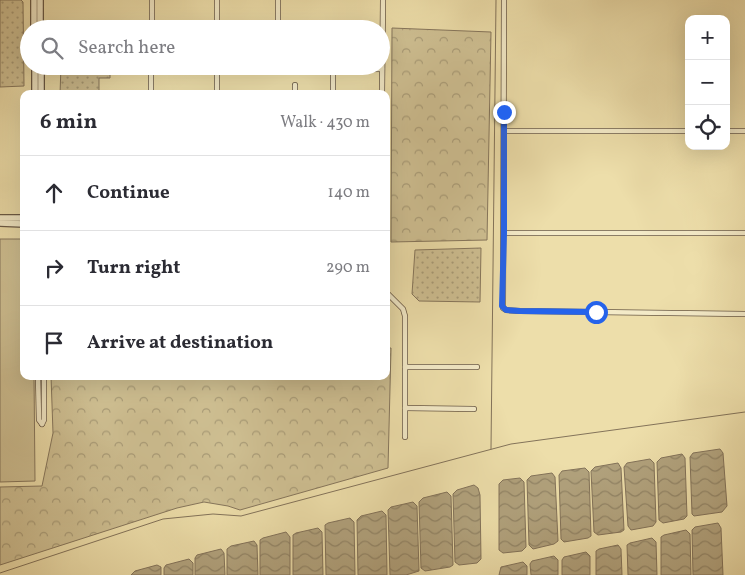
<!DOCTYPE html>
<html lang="en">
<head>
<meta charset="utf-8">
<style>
  :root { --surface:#fff; --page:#f7f7f7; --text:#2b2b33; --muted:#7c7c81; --line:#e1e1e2 }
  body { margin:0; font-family:Vollkorn,serif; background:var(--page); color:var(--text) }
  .controls { position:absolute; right:15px; top:15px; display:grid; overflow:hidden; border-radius:10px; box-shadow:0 5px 20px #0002 }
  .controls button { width:45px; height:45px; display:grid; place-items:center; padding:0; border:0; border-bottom:1px solid var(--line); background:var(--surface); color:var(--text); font:25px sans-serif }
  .stop { position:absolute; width:15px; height:15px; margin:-11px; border:4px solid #2563eb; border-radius:50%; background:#fff }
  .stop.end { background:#2563eb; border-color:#fff; box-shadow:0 1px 5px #0008 }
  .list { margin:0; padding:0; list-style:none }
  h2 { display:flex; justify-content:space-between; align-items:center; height:65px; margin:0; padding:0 20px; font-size:21px }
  h2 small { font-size:16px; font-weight:400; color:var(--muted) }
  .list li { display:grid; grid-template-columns:32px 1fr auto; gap:15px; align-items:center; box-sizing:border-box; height:75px; padding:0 20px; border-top:1px solid var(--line) }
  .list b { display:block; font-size:19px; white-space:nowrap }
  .list em { font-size:16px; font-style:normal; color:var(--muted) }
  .icon { flex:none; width:28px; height:28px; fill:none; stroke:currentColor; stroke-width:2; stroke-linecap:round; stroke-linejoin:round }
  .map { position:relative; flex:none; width:745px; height:575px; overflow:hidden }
  .search { position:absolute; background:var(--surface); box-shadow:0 5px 20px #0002; left:20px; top:20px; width:370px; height:55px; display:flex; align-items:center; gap:12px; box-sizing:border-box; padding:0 18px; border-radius:28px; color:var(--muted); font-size:19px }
  .panel { position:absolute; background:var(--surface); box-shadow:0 5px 20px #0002; left:20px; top:90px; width:370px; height:290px; border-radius:10px }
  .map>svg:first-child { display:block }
</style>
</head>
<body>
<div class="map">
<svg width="745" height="575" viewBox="0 0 745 575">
  <defs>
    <pattern id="grass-dots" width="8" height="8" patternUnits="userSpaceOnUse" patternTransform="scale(1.25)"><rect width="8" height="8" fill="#cfc093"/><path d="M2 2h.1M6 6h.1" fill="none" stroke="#a99c78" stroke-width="1.8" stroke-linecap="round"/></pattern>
    <pattern id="forest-crowns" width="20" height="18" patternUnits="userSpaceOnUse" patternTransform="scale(1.25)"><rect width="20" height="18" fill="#cfc093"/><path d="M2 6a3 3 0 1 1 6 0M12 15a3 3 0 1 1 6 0" fill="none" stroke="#a99c78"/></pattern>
    <pattern id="water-waves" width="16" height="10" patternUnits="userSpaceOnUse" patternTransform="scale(1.25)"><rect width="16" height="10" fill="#b1a27d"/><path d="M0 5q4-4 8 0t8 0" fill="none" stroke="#918466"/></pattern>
  </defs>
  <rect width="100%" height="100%" fill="#eddeaa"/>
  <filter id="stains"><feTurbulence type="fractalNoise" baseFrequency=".004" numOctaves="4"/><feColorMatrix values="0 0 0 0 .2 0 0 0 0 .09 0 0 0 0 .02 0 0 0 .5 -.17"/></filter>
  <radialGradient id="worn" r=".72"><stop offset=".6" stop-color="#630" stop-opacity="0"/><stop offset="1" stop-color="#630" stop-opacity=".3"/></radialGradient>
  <g fill="url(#grass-dots)" stroke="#86765c">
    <polygon points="0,0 21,0 23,2 24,86 0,87"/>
    <polygon points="61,66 110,66 110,78 99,78 99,94 60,94"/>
    <polygon points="481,248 480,302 419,301 412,294 415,250"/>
  </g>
  <g fill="url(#forest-crowns)" stroke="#86765c">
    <polygon points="392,28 491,32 487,240 391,242"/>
    <polygon points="386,348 391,348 388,468 240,510 228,506 204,502 177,508 0,565 0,487 42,486 53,433 51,376 386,376"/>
  </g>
  <polygon fill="#cfc093" stroke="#86765c" points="0,239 24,239 24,376 34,376 35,481 0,482"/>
  <g fill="url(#water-waves)" stroke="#83735a">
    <polygon points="720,449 723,453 727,506 722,512 694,516 692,514 690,457 693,453"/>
    <polygon points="682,454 685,458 687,516 684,519 663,523 659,520 657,462 661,458"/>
    <polygon points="650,459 654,463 656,522 653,526 631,530 628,526 624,467 627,463"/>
    <polygon points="618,463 621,468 624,530 621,532 598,535 594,532 591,471 595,467"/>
    <polygon points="585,468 589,472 591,536 588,538 564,542 561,539 559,475 562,471"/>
    <polygon points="552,473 555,477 558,541 554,544 533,549 529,545 527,480 531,476"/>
    <polygon points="520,478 524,482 526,547 522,551 503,553 499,550 499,484 503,480"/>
    <polygon points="474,485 478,488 480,495 481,559 477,563 459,565 455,562 453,494 457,490"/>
    <polygon points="447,492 451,496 453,565 450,567 425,571 421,568 419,502 423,498"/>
    <polygon points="413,502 417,506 419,571 406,575 390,575 388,510 391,507"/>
    <polygon points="382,511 386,515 387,575 358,575 357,520 361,516"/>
    <polygon points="350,518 354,522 355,575 326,575 325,525 328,523"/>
    <polygon points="718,523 721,528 723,575 693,575 692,530 695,527"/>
    <polygon points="318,528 322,532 323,575 293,575 293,535 296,533"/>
    <polygon points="686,530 690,534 691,575 661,575 661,537 664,535"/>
    <polygon points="286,532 290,537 290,575 260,575 260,540 263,538"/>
    <polygon points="652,538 656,542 657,575 628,575 627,545 630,543"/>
    <polygon points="254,541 257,545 258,575 227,575 227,549 231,546"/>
    <polygon points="618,545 621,549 622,575 596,575 596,551 599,549"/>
    <polygon points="221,549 224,553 225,575 195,575 195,558 197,555"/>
    <polygon points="586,552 590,556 590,575 562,575 562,560 564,557"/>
    <polygon points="554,556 558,560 558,575 531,575 530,564 532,561"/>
    <polygon points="189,559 193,563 193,575 164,575 164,568 166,565"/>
    <polygon points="523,562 527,566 527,575 499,575 501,567"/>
    <polygon points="157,565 161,567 161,575 131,575 135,571"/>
  </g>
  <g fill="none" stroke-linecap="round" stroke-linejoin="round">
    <g stroke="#83735a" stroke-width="1">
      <polyline points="491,449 496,0"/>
      <polyline points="0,573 163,519 213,514 241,516 511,444 745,412"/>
    </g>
    <defs>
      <g id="minor">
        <polyline points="504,0 503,308 506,310 520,311 745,314"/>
        <polyline points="169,27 266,27"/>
        <polyline points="152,29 152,0"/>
        <polyline points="217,29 217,0"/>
        <polyline points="278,29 278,0"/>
        <polyline points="278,66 279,69 282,70 382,69"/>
        <polyline points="333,70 333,94"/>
        <polyline points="151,94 151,66"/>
        <polyline points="217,94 217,66"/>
        <polyline points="295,94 295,85"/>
        <polyline points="382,94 383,0"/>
        <polyline points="504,131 689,131"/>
        <polyline points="726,131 745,131"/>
        <polyline points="504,233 745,233"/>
        <polyline points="386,292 403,309 405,316 405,437"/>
        <polyline points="405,367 477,367"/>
        <polyline points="38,376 39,420 42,424"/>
        <polyline points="405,408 474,409"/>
        <polyline points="42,424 44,420 44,376"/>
      </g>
      <g id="tertiary">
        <polyline points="34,0 34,29"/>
        <polyline points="40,0 40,29"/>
        <polyline points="35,66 35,94"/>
        <polyline points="41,66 41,94"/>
        <polyline points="0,218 24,218"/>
        <polyline points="0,223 24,224"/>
      </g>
    </defs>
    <use href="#minor" stroke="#695946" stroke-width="6"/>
    <use href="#tertiary" stroke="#695946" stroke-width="8"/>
    <use href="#minor" stroke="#f3eac8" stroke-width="4.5"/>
    <use href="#tertiary" stroke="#f3eac8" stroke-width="5.5"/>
  </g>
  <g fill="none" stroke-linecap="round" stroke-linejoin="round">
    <polyline stroke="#2563eb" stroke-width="6" points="504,112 504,233 502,306 506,310 520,311 596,312"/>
  </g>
  <rect width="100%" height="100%" filter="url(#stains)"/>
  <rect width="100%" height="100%" fill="url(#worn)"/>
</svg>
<div class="controls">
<button>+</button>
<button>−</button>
<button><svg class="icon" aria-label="locate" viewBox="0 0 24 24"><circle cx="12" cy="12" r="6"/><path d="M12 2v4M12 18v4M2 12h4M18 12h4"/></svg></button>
</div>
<div class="stop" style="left:596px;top:312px"></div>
<div class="stop end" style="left:504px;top:112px"></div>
<div class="search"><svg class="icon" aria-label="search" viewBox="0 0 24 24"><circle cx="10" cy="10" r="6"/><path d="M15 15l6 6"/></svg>Search here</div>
<section class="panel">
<h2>6 min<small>Walk · 430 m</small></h2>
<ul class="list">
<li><svg class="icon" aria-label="ahead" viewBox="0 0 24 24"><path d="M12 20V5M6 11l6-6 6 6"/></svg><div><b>Continue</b></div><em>140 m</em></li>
<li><svg class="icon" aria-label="right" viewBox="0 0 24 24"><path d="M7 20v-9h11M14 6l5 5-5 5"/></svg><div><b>Turn right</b></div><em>290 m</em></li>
<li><svg class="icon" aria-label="arrive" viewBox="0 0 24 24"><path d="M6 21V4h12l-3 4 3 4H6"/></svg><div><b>Arrive at destination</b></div></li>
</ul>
</section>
</div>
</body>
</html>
